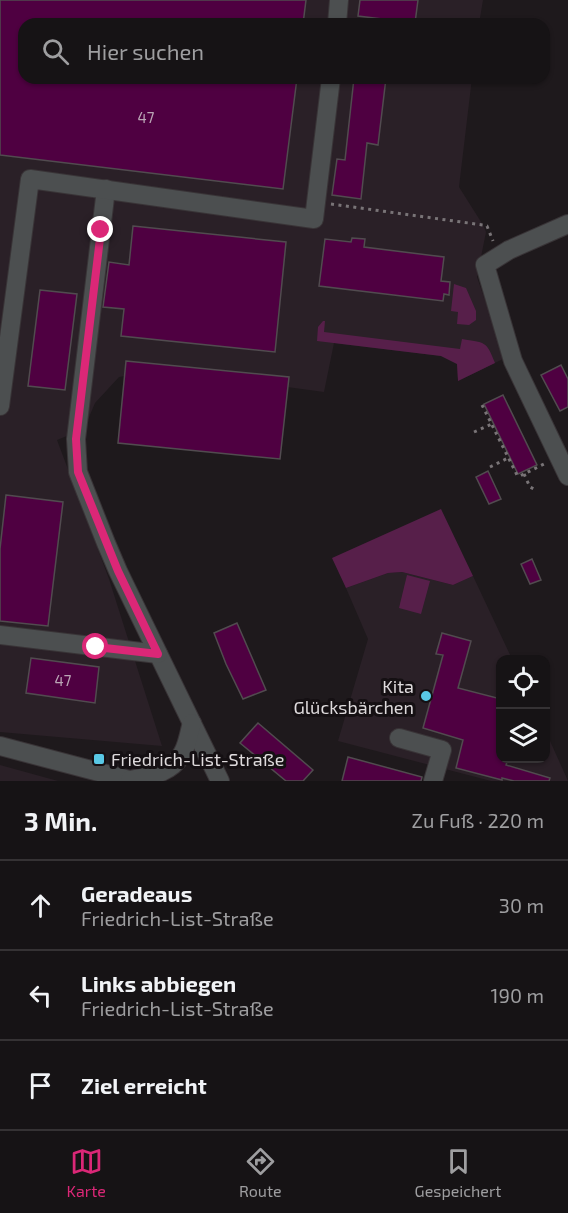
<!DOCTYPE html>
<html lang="de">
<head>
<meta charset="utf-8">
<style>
  :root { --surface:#161315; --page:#1f1c1e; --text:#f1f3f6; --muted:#9e9ea0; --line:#353234; --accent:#db2777 }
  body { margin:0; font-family:"Exo 2",sans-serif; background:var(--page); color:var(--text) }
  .controls { position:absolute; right:18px; bottom:18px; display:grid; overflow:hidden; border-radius:12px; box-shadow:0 2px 4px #0004 }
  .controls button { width:54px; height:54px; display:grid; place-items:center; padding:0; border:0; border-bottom:2px solid var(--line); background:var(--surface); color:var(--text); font:30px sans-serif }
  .stop { position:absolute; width:18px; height:18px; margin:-14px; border:4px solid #db2777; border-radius:50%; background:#fff }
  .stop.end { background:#db2777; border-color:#fff; box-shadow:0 2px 6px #0008 }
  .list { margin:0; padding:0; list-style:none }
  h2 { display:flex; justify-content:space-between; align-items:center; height:78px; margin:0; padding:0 24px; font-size:26px }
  h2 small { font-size:20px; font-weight:400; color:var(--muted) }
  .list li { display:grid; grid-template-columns:39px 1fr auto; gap:18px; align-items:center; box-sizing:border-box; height:90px; padding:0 24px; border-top:2px solid var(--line) }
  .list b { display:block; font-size:22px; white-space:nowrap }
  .list p { margin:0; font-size:20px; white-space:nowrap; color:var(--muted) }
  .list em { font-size:20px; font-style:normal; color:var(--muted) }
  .icon { flex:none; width:33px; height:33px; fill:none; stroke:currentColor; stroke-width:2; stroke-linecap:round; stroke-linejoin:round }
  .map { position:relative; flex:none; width:568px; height:781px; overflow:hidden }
  .search { position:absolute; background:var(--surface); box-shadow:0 2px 4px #0004; left:18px; right:18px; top:18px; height:66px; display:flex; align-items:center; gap:15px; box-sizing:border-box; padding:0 21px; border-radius:18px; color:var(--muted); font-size:22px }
  .sheet { height:348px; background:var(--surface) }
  nav { display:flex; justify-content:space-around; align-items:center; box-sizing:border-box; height:84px; border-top:2px solid var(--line); background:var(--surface); font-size:16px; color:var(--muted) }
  nav a { display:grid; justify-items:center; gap:3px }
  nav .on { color:var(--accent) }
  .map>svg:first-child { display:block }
</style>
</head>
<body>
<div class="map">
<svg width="568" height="781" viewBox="0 0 568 781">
  <rect width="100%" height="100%" fill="#1e191c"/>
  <g fill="#2a2027">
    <polygon points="0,0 483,0 479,24 24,24 24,78 472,78 459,187 483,225 486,232 477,277 505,358 458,381 457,364 441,356 334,343 324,392 160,370 119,377 95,403 84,429 57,440 109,579 162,746 0,732"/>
    <polygon points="402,572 453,585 473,576 512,659 500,660 500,758 546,758 546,732 568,781 491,781 338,741 368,639 346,588 388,573"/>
    <polygon points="0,765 58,781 0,781"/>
  </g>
  <g fill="#571f4a">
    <polygon points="454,284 466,288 476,311 476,320 469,325 457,324 458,312 451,311"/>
    <path d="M323,321H325L324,332L460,349L462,339C485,343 486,340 495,363L458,381L457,364L441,356L317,341L318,327Z"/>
    <polygon points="441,509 473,576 453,585 402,572 388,573 346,588 332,558"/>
    <polygon points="407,575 430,581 421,614 399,608"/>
  </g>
  <g fill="#4f0041" stroke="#514b4f" stroke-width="1.5">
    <polygon points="0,0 306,0 303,24 24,24 24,78 297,78 283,189 0,155"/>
    <polygon points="360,0 418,0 415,23 358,16"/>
    <polygon points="354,78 386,78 378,145 367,143 361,199 332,195 337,159 345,160"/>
    <polygon points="133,226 286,242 275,352 121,336 124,309 103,307 109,262 129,265"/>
    <polygon points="352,238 365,239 364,247 444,257 441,281 450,282 449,295 444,294 443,301 319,286 325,239 351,242"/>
    <polygon points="40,290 77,294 65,390 28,386"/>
    <polygon points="126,361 289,377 280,459 118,443"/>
    <polygon points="561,365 568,379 568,407 560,411 541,375"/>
    <polygon points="503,395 537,465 518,474 484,404"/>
    <polygon points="488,471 501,499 489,504 476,477"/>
    <polygon points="6,495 63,502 48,626 0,621 0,549"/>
    <polygon points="532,559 541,580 530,584 521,564"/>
    <polygon points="237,623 266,690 243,699 226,664 214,633"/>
    <polygon points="442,633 471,641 458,688 501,699 501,759 508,759 506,765 550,778 549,781 514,781 502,778 502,780 456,768 463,740 423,728 443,655 436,654"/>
    <polygon points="31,658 99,667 95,703 26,693"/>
    <polygon points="258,723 313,770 303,781 286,781 240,743"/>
    <polygon points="348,757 422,777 421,781 342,781"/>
  </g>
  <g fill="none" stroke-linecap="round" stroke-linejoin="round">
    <defs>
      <g id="minor">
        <polyline points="337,24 339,0"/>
        <polyline points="106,189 76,439 78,472 106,543 118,571 220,781"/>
        <polyline points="568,224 509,250 485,265 513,361 568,476"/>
        <polyline points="0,406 30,179 314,219 331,78"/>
        <polyline points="0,635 158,654"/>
        <polyline points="399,738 442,750 433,781"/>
        <polyline points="0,746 133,781"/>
        <path d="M130,780C151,776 173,773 183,752C188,743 189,732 192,723"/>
      </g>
    </defs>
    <use href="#minor" stroke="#393437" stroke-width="20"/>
    <g stroke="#797477" stroke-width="3" stroke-dasharray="3 4.5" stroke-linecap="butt">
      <polyline points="331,204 483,225 487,226 493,241"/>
      <polyline points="482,405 517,475 520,476 544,464"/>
      <polyline points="474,432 492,424"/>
      <polyline points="490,467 508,458"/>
      <polyline points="524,474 530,487 534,489"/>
    </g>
    <use href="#minor" stroke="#4c4f50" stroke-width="18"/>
  </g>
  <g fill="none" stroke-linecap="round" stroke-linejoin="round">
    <polyline stroke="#db2777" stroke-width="8" points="96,647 158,654 118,571 78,472 76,439 101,230"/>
  </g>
  <g fill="#59c8e5" stroke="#151013" stroke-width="2">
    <circle cx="426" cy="696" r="6"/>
    <rect x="93" y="753" width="12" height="12" rx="3"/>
  </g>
  <g text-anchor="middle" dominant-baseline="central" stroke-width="6" stroke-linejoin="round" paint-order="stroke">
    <g font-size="15" fill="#baa4b5">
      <text x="146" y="117">47</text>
      <text x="63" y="680">47</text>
    </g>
    <g font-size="18" fill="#dedadc" stroke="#151013" text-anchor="end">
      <text x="414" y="686">Kita<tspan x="414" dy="21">Glücksbärchen</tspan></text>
      <text x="111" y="759" text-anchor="start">Friedrich-List-Straße</text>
    </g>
  </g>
</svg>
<div class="controls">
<button><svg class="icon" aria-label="locate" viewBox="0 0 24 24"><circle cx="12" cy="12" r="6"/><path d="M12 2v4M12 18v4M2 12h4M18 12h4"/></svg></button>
<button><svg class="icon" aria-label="layers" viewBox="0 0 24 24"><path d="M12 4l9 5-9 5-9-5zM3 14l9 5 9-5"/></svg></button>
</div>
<div class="stop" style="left:96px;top:647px"></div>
<div class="stop end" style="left:101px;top:230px"></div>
<div class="search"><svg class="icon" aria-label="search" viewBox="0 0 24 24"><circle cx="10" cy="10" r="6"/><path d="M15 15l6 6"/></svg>Hier suchen</div>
</div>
<section class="sheet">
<h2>3 Min.<small>Zu Fuß · 220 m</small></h2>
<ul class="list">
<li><svg class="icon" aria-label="ahead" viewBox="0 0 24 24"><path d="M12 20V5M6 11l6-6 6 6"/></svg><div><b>Geradeaus</b><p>Friedrich-List-Straße</p></div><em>30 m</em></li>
<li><svg class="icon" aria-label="left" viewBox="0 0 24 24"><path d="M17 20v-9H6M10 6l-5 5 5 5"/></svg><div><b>Links abbiegen</b><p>Friedrich-List-Straße</p></div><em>190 m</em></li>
<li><svg class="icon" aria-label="arrive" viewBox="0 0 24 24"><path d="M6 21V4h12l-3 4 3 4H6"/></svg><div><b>Ziel erreicht</b></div></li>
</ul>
</section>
<nav>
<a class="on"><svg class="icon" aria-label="map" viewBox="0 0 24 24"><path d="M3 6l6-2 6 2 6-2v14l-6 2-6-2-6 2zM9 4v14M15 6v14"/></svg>Karte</a>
<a><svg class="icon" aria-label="directions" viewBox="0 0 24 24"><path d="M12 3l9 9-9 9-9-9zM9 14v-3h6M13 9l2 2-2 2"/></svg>Route</a>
<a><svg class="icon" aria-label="saved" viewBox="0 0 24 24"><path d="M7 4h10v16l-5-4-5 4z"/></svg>Gespeichert</a>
</nav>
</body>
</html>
